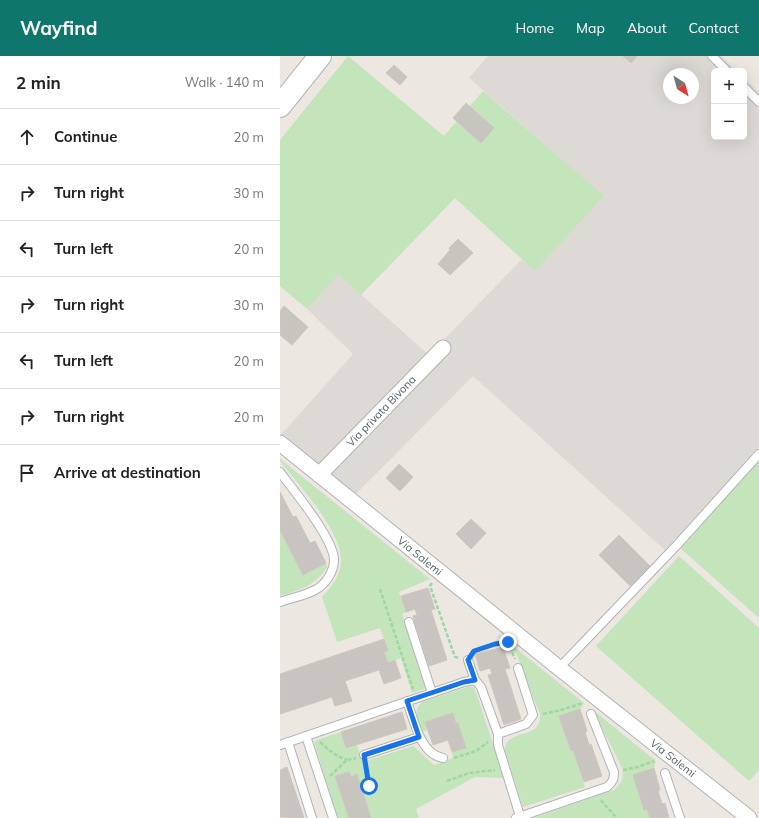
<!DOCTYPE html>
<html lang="en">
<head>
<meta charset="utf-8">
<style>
  :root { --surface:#fff; --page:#f6f6f6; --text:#222; --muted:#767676; --line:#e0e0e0; --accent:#0f766e }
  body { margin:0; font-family:Mulish,sans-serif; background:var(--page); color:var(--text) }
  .controls { position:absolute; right:12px; top:12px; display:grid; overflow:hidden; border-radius:6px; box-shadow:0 4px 16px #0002 }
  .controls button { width:36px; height:36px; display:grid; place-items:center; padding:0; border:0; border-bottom:1px solid var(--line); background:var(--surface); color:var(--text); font:20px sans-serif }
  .compass { position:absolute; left:383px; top:12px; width:36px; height:36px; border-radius:50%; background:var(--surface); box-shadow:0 4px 16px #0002; rotate:144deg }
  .stop { position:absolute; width:12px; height:12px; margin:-9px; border:3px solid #1a73e8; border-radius:50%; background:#fff }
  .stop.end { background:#1a73e8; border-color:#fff; box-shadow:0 1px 4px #0008 }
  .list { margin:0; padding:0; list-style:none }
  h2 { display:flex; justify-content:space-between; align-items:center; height:52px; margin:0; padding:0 16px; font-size:17px }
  h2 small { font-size:13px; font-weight:400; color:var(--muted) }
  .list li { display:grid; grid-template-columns:26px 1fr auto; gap:12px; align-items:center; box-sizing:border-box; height:56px; padding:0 16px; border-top:1px solid var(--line) }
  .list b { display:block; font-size:15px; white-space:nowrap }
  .list em { font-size:13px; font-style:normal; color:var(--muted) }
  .icon { flex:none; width:22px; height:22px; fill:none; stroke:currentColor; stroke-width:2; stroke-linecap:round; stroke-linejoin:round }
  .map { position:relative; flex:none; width:479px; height:762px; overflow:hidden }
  header { display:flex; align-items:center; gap:24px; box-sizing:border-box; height:56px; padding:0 20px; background:var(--accent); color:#fff }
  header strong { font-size:19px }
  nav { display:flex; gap:22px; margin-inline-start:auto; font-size:14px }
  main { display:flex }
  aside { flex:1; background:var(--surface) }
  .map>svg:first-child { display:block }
</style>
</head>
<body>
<header>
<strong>Wayfind</strong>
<nav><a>Home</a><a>Map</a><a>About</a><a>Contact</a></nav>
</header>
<main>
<aside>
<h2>2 min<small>Walk · 140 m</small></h2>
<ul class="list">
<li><svg class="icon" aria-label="ahead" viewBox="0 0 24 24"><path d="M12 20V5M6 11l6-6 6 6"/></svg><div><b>Continue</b></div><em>20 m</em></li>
<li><svg class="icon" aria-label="right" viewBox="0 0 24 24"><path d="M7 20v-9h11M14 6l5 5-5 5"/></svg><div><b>Turn right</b></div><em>30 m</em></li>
<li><svg class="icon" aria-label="left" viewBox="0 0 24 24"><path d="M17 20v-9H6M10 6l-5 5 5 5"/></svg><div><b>Turn left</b></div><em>20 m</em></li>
<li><svg class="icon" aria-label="right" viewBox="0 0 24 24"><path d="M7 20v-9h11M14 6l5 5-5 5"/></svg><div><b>Turn right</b></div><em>30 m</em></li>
<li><svg class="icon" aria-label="left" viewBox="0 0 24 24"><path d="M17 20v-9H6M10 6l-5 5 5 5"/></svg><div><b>Turn left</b></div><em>20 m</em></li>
<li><svg class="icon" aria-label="right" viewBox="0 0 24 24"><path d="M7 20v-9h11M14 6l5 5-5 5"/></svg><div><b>Turn right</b></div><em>20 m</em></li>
<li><svg class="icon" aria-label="arrive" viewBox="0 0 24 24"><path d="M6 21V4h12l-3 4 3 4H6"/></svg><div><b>Arrive at destination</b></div></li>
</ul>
</aside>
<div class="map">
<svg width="479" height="762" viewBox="0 0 479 762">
  <rect width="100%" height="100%" fill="#ece7e0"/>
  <path fill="#ddd9d4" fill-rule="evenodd" d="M208,0H441L457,15H434V81H464V22L479,36V393L387,496L193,320L74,440L0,380L73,298L27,253L59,219L149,299L242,203L255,215L323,140L189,22ZM389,18H413V42H389Z"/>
  <g fill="#c4e4bb">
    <polygon points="68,0 164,80 203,35 324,140 255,215 175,142 81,239 59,219 27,253 0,230 0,84"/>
    <polygon points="479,400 479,562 399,491"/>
    <path d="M0,403L150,523L119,536L126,556L122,558L146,632L132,637L121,602L108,607L104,596L108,594L100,572L57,586L42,541C51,531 60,521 61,507C64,477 18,428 0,405Z"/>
    <path d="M0,474L23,519L46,507L47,511C34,531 21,533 0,540Z"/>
    <polygon points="399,500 479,572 479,714 469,725 316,590"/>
    <path d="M233,590L304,647L300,653L279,660L291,695L293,694L305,731L243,751L225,695C225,671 262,686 260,658Z"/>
    <path d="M188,631H193L196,636L224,722L195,721L136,753L139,762H91L77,719L71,721L69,716L55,721L69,762H58L34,686L37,684L61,676L66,692L77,689L83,706L133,690L154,709L173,702L172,696L186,692L178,667L176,668L173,657L148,674L142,676C138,664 132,655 142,646Z"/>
    <path d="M314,655L376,705L374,712L353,719L364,754L367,753L370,762H253L334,734C341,728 343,723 343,714Z"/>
  </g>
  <g fill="#c8c4bf" stroke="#d0c7be">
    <polygon points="343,0 357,0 351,7"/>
    <polygon points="114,9 127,21 120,29 106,17"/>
    <polygon points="186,47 214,72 201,87 173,62"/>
    <polygon points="178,183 193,197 170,219 158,208 170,194 169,192"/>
    <polygon points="4,250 28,271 12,289 0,279 0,255"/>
    <polygon points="119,408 133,421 120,435 106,422"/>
    <polygon points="0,436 13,461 16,460 30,487 35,485 46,507 23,519 0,474"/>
    <polygon points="191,463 206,477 191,493 176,478"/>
    <polygon points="339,479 370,510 350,530 319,499"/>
    <polygon points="148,532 155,553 151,554 167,604 149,610 133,560 137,559 135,553 126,556 121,540"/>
    <polygon points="104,583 108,595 104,596 108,607 115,604 121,622 104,628 99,614 65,625 72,645 55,650 52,641 0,658 0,618"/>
    <polygon points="223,591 230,612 225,613 241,663 224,669 208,619 212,618 210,612 200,615 195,598"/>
    <polygon points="300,653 307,675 305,676 309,689 311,688 322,720 304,726 293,694 291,695 279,660"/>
    <polygon points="122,656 127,673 66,692 61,676"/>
    <polygon points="173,657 176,668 178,667 186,692 172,696 168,684 153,689 145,666"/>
    <polygon points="7,711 24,762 0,761 0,714"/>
    <polygon points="374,712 380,734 378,735 382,748 385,747 389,762 370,762 367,753 364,754 353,719"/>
    <polygon points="69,716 71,721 77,718 91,762 69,762 55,720"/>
  </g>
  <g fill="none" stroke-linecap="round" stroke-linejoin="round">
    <defs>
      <g id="lane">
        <polyline points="432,0 447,15"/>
        <polyline points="464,31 479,46"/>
        <path d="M0,416C14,435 54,483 54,504C54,516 45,529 35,534C24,540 11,542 0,546"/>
        <polyline points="129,566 152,637"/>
        <polyline points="188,604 195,624 201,631 218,678 218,689 240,760"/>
        <polyline points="279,612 397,489 479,398"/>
        <path d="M127,645C134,664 140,698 163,702"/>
        <polyline points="218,678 246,668 253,659 238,612"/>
        <polyline points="26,680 53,762"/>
        <polyline points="8,686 32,762"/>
        <polyline points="0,689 184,626 195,624"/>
        <polyline points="84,699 139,681"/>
        <polyline points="385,717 400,762"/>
        <path d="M236,762L327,731C333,726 334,723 334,716L311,658"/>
      </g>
      <g id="street">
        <polyline points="0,387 279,612 469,762"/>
        <polyline points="39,419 163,292"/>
      </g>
      <polyline id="secondary" points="0,50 40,0"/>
    </defs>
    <use href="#lane" stroke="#b1b4b8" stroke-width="10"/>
    <use href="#street" stroke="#b1b4b8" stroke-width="17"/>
    <use href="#secondary" stroke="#b0b5b8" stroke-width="24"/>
    <g stroke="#9fd6a2" stroke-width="2.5" stroke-dasharray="4 2" stroke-linecap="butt">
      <polyline points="152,527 150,530 175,601 179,602"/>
      <polyline points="100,533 133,633"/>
      <polyline points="230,591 235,603"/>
      <polyline points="193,597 194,595 215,588 226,586"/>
      <polyline points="263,658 281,654 303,647"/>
      <path d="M40,686C49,694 55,700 67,704"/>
      <polyline points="174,702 196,695 208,686"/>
      <polyline points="85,708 89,730"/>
      <polyline points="343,714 358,711 374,705"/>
      <polyline points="50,720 67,704 76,702"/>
      <polyline points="167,725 189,717 215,714"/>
      <polyline points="321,744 324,748 337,762"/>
    </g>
    <use href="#lane" stroke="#fff" stroke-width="8"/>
    <use href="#street" stroke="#fff" stroke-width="15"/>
    <use href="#secondary" stroke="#fff" stroke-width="22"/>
  </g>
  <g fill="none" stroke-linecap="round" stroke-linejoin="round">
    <polyline stroke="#1a73e8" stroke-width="5" points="89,730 84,699 139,681 127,645 184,626 195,624 188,604 194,595 215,588 228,586"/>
  </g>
  <g text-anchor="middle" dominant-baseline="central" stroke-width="3.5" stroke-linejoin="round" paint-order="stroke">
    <g font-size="11" fill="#595e61" stroke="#fff">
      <text transform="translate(101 355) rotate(-46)">Via privata Bivona</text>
      <text transform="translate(140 500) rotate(39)">Via Salemi</text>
      <text transform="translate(393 702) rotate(38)">Via Salemi</text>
    </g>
  </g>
</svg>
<div class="controls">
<button>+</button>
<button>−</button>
</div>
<svg class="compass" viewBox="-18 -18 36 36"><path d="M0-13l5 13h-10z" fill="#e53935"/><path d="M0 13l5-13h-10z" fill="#767676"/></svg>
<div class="stop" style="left:89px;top:730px"></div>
<div class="stop end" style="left:228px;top:586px"></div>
</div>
</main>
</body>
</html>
